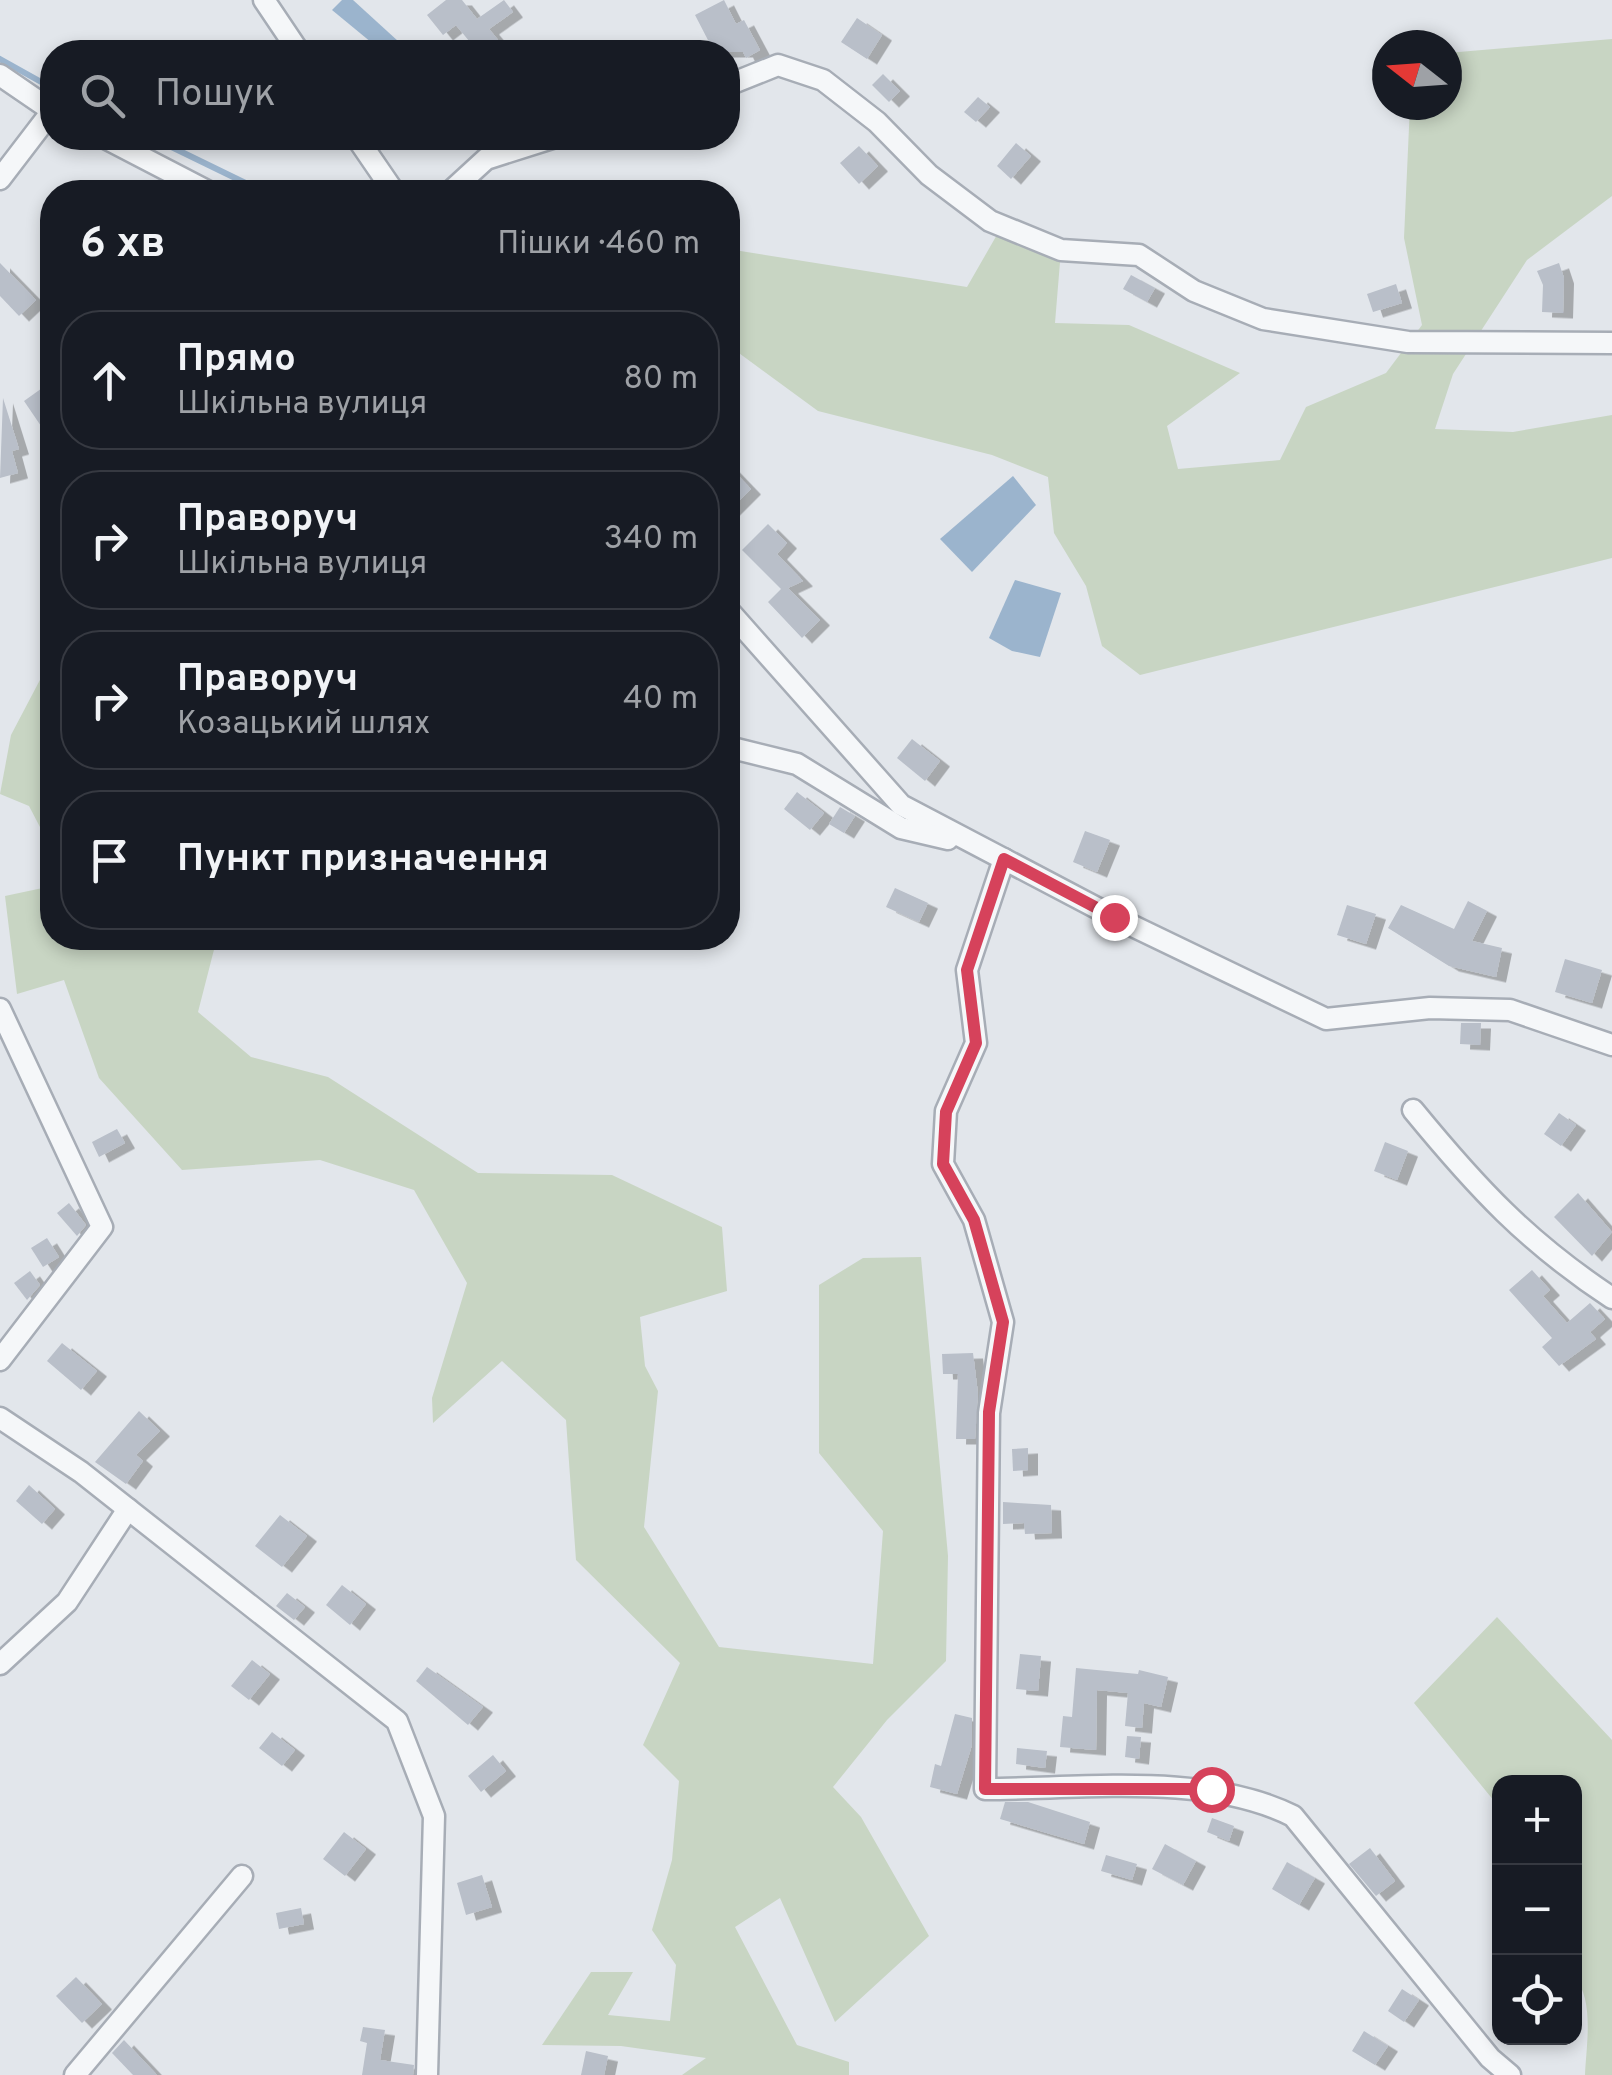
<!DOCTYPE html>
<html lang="uk">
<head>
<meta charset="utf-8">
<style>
  :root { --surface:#171b24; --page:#242831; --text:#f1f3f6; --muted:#9ea1a6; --line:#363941 }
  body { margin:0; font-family:Overpass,sans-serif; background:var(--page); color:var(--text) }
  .controls { position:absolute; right:30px; bottom:30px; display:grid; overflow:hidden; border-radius:20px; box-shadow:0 5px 15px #0003 }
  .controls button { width:90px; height:90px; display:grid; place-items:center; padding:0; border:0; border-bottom:2px solid var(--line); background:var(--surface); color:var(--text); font:50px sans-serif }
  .compass { position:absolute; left:1372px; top:30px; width:90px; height:90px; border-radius:50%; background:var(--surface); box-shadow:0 5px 15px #0003; rotate:287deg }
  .stop { position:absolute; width:30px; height:30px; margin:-22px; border:8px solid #d6425b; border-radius:50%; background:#fff }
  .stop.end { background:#d6425b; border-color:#fff; box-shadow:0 2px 10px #0008 }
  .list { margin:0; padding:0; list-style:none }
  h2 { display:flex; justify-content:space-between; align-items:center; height:130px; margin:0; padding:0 40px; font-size:42px }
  h2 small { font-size:32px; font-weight:400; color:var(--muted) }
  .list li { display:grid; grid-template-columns:65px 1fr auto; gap:30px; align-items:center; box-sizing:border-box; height:140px; margin:0 20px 20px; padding:0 20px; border:2px solid var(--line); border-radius:40px }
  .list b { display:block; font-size:38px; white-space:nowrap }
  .list p { margin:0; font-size:32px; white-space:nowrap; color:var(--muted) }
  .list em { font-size:32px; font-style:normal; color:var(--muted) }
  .icon { flex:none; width:55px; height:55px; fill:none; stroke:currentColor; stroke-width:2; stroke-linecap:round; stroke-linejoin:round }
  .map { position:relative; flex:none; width:1612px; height:2075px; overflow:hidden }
  .search { position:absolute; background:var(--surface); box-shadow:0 5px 15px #0003; left:40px; top:40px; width:700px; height:110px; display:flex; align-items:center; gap:25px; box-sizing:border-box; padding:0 35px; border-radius:40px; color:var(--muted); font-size:38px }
  .panel { position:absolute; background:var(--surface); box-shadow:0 5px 15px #0003; left:40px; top:180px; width:700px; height:770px; border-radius:40px }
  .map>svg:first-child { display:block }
</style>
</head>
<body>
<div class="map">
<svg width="1612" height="2075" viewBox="0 0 1612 2075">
  <defs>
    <filter id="shadow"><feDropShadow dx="10" dy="5.5" stdDeviation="0" flood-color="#0004"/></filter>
  </defs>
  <rect width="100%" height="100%" fill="#e2e6eb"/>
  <g fill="#c8d5c3">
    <polygon points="1612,39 1612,196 1527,260 1453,374 1435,429 1513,432 1612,415 1612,558 1140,675 1102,646 1086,586 1054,533 1048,477 992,455 818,411 728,345 728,249 967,287 1002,226 1061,250 1055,323 1129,325 1240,373 1167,426 1178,469 1280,460 1306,407 1386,373 1422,325 1404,238 1410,105 1447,105 1447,53"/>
    <polygon points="52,657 52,850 29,806 0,794 11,735"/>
    <polygon points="52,886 52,938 217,938 198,1012 251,1057 328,1077 478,1173 612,1175 722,1227 727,1291 640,1317 645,1366 658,1391 644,1527 719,1647 873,1664 883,1531 819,1453 819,1285 863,1258 921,1257 948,1556 946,1661 887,1720 833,1787 861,1817 929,1936 835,2022 780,1898 735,1927 797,2045 849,2062 849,2075 682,2075 706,2058 621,2046 542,2045 591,1972 633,1972 608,2015 670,2021 676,1965 652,1930 672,1860 679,1781 643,1745 680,1663 576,1560 566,1420 502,1361 433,1423 432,1398 467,1283 414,1190 320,1160 182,1170 99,1078 64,980 17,994 5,896"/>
    <path d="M1497,1617L1612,1740V2075H1585C1586,2047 1595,1999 1574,1977V1782H1500L1499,1807L1414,1703Z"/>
  </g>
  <g fill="#9bb4cd">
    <polygon points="342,0 353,0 410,52 383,52 332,10"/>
    <polygon points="1013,476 1036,505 972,572 940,539"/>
    <polygon points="1015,580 1061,593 1040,657 1012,651 989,638"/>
  </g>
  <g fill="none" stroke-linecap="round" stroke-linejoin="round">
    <g stroke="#9bb4cd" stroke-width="6">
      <polyline points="0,59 52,88"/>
      <polyline points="153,138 264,192"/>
    </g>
  </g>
  <g fill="#b9bfc9" filter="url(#shadow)">
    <polygon points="446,0 462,0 477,19 504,0 513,12 489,29 508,52 478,52 456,25 443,35 427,15"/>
    <polygon points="724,0 736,24 744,20 760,50 746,58 743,52 690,52 709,42 695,15"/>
    <polygon points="857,18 882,35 867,59 841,42"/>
    <polygon points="883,74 900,91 889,102 872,85"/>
    <polygon points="978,97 990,107 976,122 964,112"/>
    <polygon points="1016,143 1031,156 1011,179 997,166"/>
    <polygon points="859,146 878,166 859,184 840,163"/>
    <polygon points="0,263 36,300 19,316 0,296"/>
    <polygon points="1559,263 1564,278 1563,313 1542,312 1543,285 1537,271"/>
    <polygon points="1131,275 1155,288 1147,302 1123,289"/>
    <polygon points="1396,284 1402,303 1373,312 1367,294"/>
    <polygon points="52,381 52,423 43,429 24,401"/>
    <polygon points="3,398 19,449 12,451 18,473 0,478"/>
    <polygon points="728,465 751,489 728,512"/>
    <polygon points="768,524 787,543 777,554 803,581 788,588 820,620 802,638 768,602 781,589 742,550"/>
    <polygon points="912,739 940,761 925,781 897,758"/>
    <polygon points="797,792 824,813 810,830 784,809"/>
    <polygon points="840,807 855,816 844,833 829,824"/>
    <polygon points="1085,831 1110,840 1097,872 1073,862"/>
    <polygon points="895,888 928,903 919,922 886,907"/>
    <polygon points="1468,901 1487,911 1472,941 1502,948 1496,977 1449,966 1388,928 1401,905 1454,929"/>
    <polygon points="1347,905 1376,914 1366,944 1337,935"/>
    <polygon points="1565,959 1602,970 1592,1003 1555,992"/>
    <polygon points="1461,1023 1481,1023 1480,1045 1460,1044"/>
    <polygon points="1559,1113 1576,1125 1561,1146 1544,1134"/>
    <polygon points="117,1129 125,1143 99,1157 92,1142"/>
    <polygon points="1385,1142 1408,1151 1397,1180 1374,1171"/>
    <polygon points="1578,1193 1612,1232 1592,1256 1554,1217"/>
    <polygon points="69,1203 86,1225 77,1236 57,1213"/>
    <polygon points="47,1238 59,1257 43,1267 31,1248"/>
    <polygon points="1532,1270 1550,1290 1543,1296 1567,1323 1590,1303 1605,1319 1590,1332 1596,1339 1559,1366 1542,1347 1552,1338 1509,1290"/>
    <polygon points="30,1271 40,1285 27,1300 14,1283"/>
    <polygon points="62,1343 97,1371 81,1390 47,1361"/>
    <polygon points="973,1353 978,1394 975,1439 956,1439 958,1374 943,1374 942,1354"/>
    <polygon points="139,1411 160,1431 136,1455 143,1461 126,1484 95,1462"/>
    <polygon points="1028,1448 1028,1470 1013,1471 1012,1449"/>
    <polygon points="29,1485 55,1509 42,1524 16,1501"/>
    <polygon points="1003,1502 1051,1505 1052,1533 1025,1534 1024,1523 1003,1524"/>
    <polygon points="280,1515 307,1536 282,1567 255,1546"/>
    <polygon points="342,1585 366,1604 350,1625 326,1605"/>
    <polygon points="287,1593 305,1607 294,1620 276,1606"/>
    <polygon points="1020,1654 1041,1656 1038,1691 1016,1689"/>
    <polygon points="252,1660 270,1674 249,1700 231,1686"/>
    <polygon points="427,1667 483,1707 468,1725 416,1681"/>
    <polygon points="1076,1668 1138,1674 1139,1670 1168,1677 1161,1707 1144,1703 1142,1728 1125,1726 1128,1693 1097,1690 1096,1750 1060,1747 1063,1716 1072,1717"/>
    <polygon points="955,1714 972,1718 972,1745 957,1794 930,1787 935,1764 941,1766"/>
    <polygon points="272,1732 295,1750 282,1766 259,1748"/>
    <polygon points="1127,1736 1141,1737 1139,1759 1125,1757"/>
    <polygon points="1017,1748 1047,1751 1045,1768 1016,1764"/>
    <polygon points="493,1755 506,1771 481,1792 468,1776"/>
    <polygon points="1005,1802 1028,1802 1090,1822 1084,1844 1000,1819"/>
    <polygon points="1212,1818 1234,1826 1229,1841 1207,1832"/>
    <polygon points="344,1832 366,1849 345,1876 323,1859"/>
    <polygon points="1165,1844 1196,1861 1183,1885 1152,1869"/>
    <polygon points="1370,1848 1395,1881 1376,1896 1349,1864"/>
    <polygon points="1106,1855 1137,1864 1132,1880 1101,1871"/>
    <polygon points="1287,1862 1315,1878 1299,1905 1272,1889"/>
    <polygon points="482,1875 492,1907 466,1915 457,1883"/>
    <polygon points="301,1908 304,1924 279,1929 276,1913"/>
    <polygon points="76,1977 102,2004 82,2023 56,1996"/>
    <polygon points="1402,1989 1419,2000 1404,2022 1388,2011"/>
    <polygon points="363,2027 385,2030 380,2060 414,2065 413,2075 362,2075 367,2043 360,2041"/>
    <polygon points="1364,2031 1388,2046 1375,2065 1352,2051"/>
    <polygon points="124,2040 157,2075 133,2075 112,2053"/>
    <polygon points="586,2051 608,2056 604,2075 581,2075"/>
  </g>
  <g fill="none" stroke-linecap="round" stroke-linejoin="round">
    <defs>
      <g id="minor">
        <polyline points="264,0 299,52"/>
        <polyline points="0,75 51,110"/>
        <polyline points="728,85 778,65 823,80 877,122 929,175 990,221 1061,250 1139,255 1194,291 1263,319 1408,342 1612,343"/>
        <polyline points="105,138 209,192"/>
        <polyline points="357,138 394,192"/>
        <polyline points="0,179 52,111"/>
        <polyline points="450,192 486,159 552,138"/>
        <polyline points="728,610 901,805 1114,917 1326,1019 1430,1008 1510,1010 1612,1045"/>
        <polyline points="728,747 797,764 901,828 948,839"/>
        <path d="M1004,859L967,970L976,1043L946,1111L943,1164L974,1220L1003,1322L989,1413L985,1789C1082,1789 1205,1772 1293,1816L1490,2058L1510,2075"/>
        <polyline points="0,1009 102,1227 0,1360"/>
        <path d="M1413,1110C1477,1188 1527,1242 1612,1298"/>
        <polyline points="0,1418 81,1472 397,1721 434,1816 427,2075"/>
        <polyline points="0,1664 67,1602 128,1509"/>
        <polyline points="75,2075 242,1876"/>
      </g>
    </defs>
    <use href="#minor" stroke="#a7adb6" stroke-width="25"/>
    <use href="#minor" stroke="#f5f7f9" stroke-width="20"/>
  </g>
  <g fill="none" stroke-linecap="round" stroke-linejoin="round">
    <polyline stroke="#d6425b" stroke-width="12" points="1114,917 1004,859 967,970 976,1043 946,1112 943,1164 974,1220 1003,1322 989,1412 985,1789 1211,1789"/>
  </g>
</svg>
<div class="controls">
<button>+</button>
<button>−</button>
<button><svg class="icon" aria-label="locate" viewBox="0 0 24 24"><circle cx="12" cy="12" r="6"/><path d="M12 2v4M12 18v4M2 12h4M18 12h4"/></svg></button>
</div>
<svg class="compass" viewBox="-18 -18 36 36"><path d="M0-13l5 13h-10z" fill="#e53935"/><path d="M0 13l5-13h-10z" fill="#9ea1a6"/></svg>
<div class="stop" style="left:1211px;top:1789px"></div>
<div class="stop end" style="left:1114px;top:917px"></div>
<div class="search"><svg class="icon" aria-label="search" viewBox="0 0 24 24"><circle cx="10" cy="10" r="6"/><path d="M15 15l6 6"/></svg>Пошук</div>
<section class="panel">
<h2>6 хв<small>Пішки · 460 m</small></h2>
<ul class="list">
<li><svg class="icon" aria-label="ahead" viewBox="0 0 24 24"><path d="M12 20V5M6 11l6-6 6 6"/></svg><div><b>Прямо</b><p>Шкільна вулиця</p></div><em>80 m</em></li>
<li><svg class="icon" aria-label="right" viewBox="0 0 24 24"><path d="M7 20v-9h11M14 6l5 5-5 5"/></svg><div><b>Праворуч</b><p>Шкільна вулиця</p></div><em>340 m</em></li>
<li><svg class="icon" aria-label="right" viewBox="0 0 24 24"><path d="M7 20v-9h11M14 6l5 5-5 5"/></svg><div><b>Праворуч</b><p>Козацький шлях</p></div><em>40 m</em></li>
<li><svg class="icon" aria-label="arrive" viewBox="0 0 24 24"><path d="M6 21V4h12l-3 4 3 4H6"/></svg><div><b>Пункт призначення</b></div></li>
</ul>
</section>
</div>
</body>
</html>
